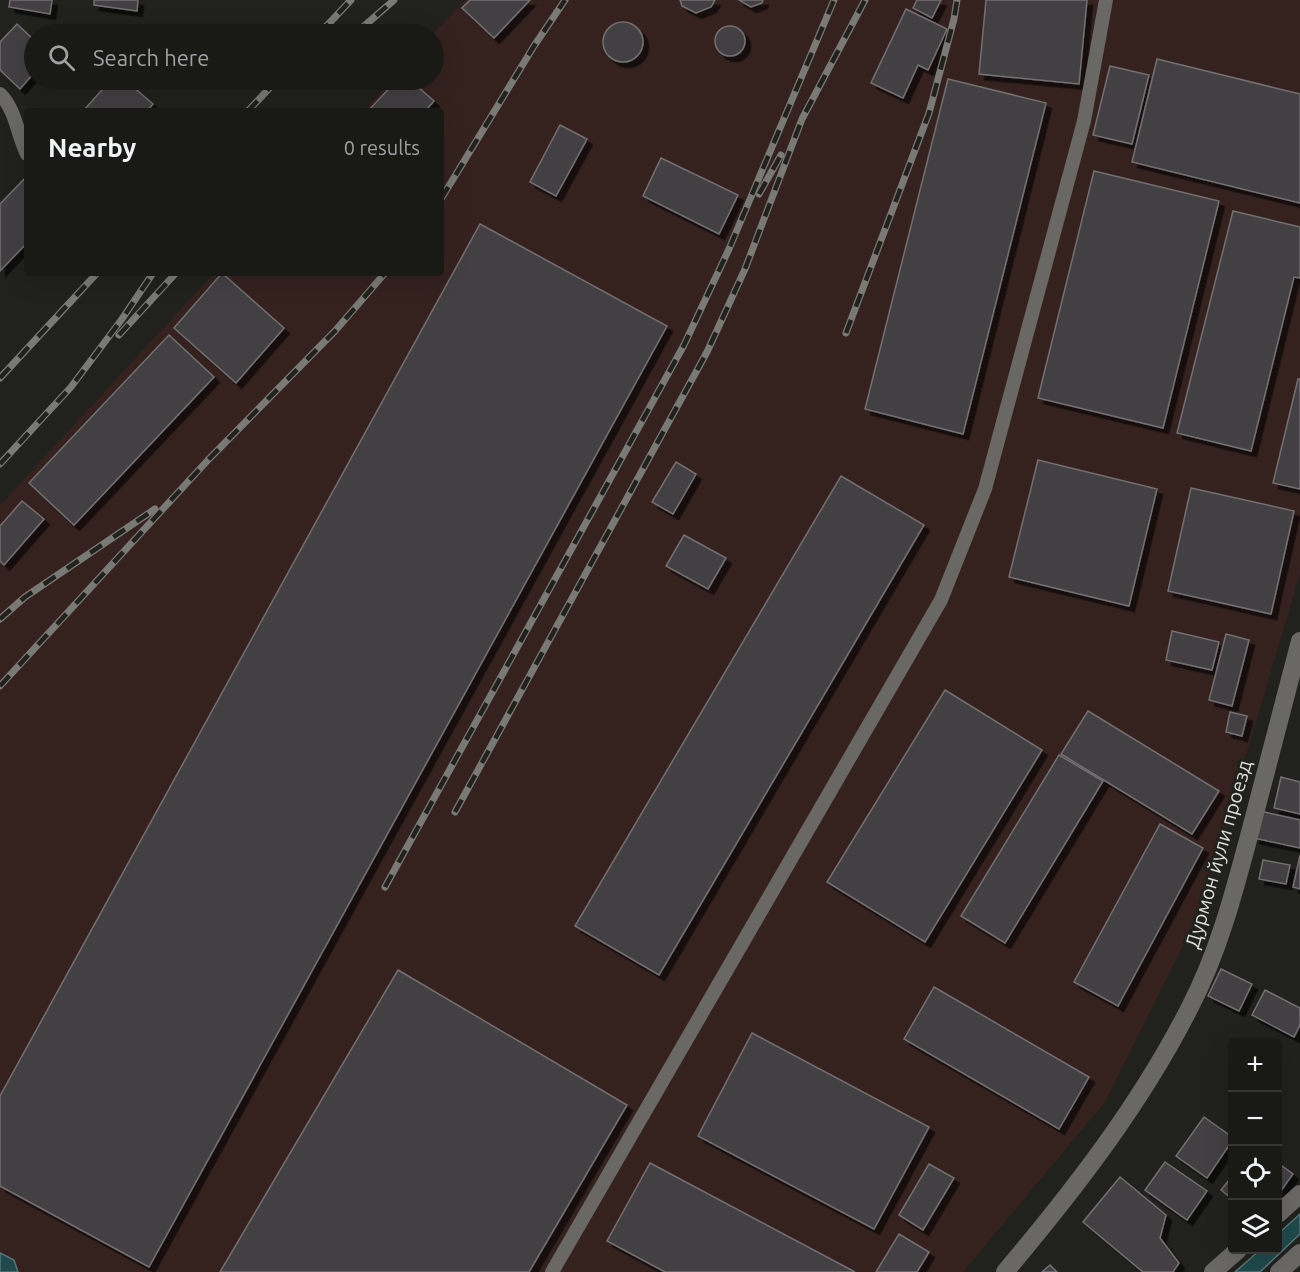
<!DOCTYPE html>
<html lang="en">
<head>
<meta charset="utf-8">
<style>
  :root { --surface:#191916; --page:#262623; --text:#f1f3f6; --muted:#9fa0a1; --line:#373835 }
  body { margin:0; font-family:Ubuntu,sans-serif; background:var(--page); color:var(--text) }
  .controls { position:absolute; right:18px; bottom:18px; display:grid; overflow:hidden; border-radius:6px; box-shadow:0 6px 24px #0002 }
  .controls button { width:54px; height:54px; display:grid; place-items:center; padding:0; border:0; border-bottom:2px solid var(--line); background:var(--surface); color:var(--text); font:30px sans-serif }
  .list { margin:0; padding:0; list-style:none }
  h2 { display:flex; justify-content:space-between; align-items:center; height:78px; margin:0; padding:0 24px; font-size:26px }
  h2 small { font-size:20px; font-weight:400; color:var(--muted) }
  .icon { flex:none; width:33px; height:33px; fill:none; stroke:currentColor; stroke-width:2; stroke-linecap:round; stroke-linejoin:round }
  .map { position:relative; flex:none; width:1300px; height:1272px; overflow:hidden }
  .search { position:absolute; background:var(--surface); box-shadow:0 6px 24px #0002; left:24px; top:24px; width:420px; height:66px; display:flex; align-items:center; gap:15px; box-sizing:border-box; padding:0 21px; border-radius:33px; color:var(--muted); font-size:22px }
  .panel { position:absolute; background:var(--surface); box-shadow:0 6px 24px #0002; left:24px; top:108px; width:420px; height:168px; border-radius:6px }
  .map>svg:first-child { display:block }
</style>
</head>
<body>
<div class="map">
<svg width="1300" height="1272" viewBox="0 0 1300 1272">
  <defs>
    <filter id="shadow"><feDropShadow dx="5.5" dy="5.5" stdDeviation="0" flood-color="#0009"/></filter>
  </defs>
  <rect width="100%" height="100%" fill="#21211d"/>
  <polygon fill="#35221f" points="465,0 1300,0 1300,574 1235,792 1212,887 1105,1102 963,1272 0,1272 0,505 214,273 441,273 441,111 363,111 392,80 434,80 433,34"/>
  <g fill="#1f494c" stroke="#587577" stroke-width="1.5">
    <polygon points="1300,1214 1300,1234 1260,1272 1235,1272 1260,1250 1278,1250 1278,1234"/>
    <polygon points="0,1253 14,1260 18,1272 0,1272"/>
  </g>
  <g fill="#423f42" stroke="#736f72" stroke-width="1.5" filter="url(#shadow)">
    <polygon points="10,0 52,0 50,14 9,7"/>
    <polygon points="94,0 138,0 137,11 94,5"/>
    <polygon points="470,0 530,0 494,38 462,8"/>
    <polygon points="680,0 715,0 711,7 696,13 682,6"/>
    <polygon points="739,0 763,0 762,3 751,7"/>
    <polygon points="917,0 941,0 932,18 913,8"/>
    <polygon points="986,0 1087,0 1079,84 979,74"/>
    <polygon points="906,9 947,29 928,70 918,65 903,98 871,83"/>
    <circle cx="623" cy="42" r="20"/>
    <polygon points="17,24 34,40 34,73 20,89 0,70 0,42"/>
    <circle cx="730" cy="41" r="15"/>
    <polygon points="139,28 159,34 137,34"/>
    <polygon points="1157,59 1300,94 1300,203 1132,162"/>
    <polygon points="1110,66 1149,75 1132,144 1093,135"/>
    <polygon points="948,79 1046,103 963,434 865,409"/>
    <polygon points="111,80 125,80 153,104 147,111 83,111"/>
    <polygon points="397,80 410,80 434,101 425,111 368,111"/>
    <polygon points="560,125 587,139 556,196 530,182"/>
    <polygon points="661,158 738,195 719,234 643,196"/>
    <polygon points="1094,171 1219,201 1163,428 1038,398"/>
    <polygon points="26,177 27,243 0,271 0,204"/>
    <polygon points="1233,211 1300,227 1300,278 1294,277 1251,451 1177,433"/>
    <polygon points="480,224 667,326 149,1267 0,1186 0,1096"/>
    <polygon points="222,273 284,328 236,383 174,328"/>
    <polygon points="169,335 214,377 74,525 29,483"/>
    <polygon points="1298,379 1300,379 1300,489 1273,483"/>
    <polygon points="1038,460 1157,489 1129,606 1009,577"/>
    <polygon points="676,462 696,474 673,514 652,502"/>
    <polygon points="841,476 924,525 659,975 575,926"/>
    <polygon points="1191,488 1294,511 1271,614 1168,591"/>
    <polygon points="22,501 44,519 4,565 0,561 0,526"/>
    <polygon points="684,535 726,558 708,589 666,566"/>
    <polygon points="1172,631 1219,642 1212,670 1166,660"/>
    <polygon points="1226,634 1249,640 1232,706 1209,700"/>
    <polygon points="945,690 1042,750 925,942 827,882"/>
    <polygon points="1088,711 1219,791 1192,834 1061,754"/>
    <polygon points="1230,712 1247,716 1242,736 1226,732"/>
    <polygon points="1059,755 1103,781 1005,943 961,916"/>
    <polygon points="1281,777 1300,782 1300,814 1274,808"/>
    <polygon points="1260,811 1300,820 1300,848 1254,838"/>
    <polygon points="1160,824 1203,848 1118,1006 1074,982"/>
    <polygon points="1300,855 1300,889 1293,887"/>
    <polygon points="1263,860 1290,865 1286,884 1259,879"/>
    <polygon points="1221,969 1252,984 1239,1011 1208,996"/>
    <polygon points="398,970 627,1105 529,1272 220,1272"/>
    <polygon points="934,987 1089,1077 1059,1129 904,1039"/>
    <polygon points="1265,990 1300,1008 1300,1025 1294,1037 1252,1015"/>
    <polygon points="752,1033 929,1127 874,1229 698,1136"/>
    <polygon points="1204,1117 1232,1137 1232,1141 1207,1178 1176,1156"/>
    <polygon points="1165,1162 1207,1191 1187,1220 1145,1190"/>
    <polygon points="650,1163 855,1272 665,1272 607,1241"/>
    <polygon points="1278,1163 1293,1174 1278,1195"/>
    <polygon points="929,1164 954,1178 923,1230 899,1215"/>
    <polygon points="1120,1177 1166,1215 1160,1238 1179,1263 1173,1272 1143,1272 1083,1222"/>
    <polygon points="1229,1180 1232,1182 1232,1199 1221,1190"/>
    <polygon points="899,1234 929,1252 917,1272 876,1272"/>
    <polygon points="1050,1265 1057,1272 1042,1272"/>
  </g>
  <g fill="none" stroke-linecap="round" stroke-linejoin="round">
    <g stroke="#696864" stroke-width="14">
      <path d="M0,94C16,110 17,134 27,154"/>
      <polyline points="552,1272 941,600 985,489 1084,121 1106,0"/>
    </g>
    <g stroke="#696864" stroke-width="18">
      <polyline points="1278,1214 1300,1194"/>
      <path d="M1005,1272C1074,1190 1140,1105 1189,1009C1220,950 1236,885 1253,821C1269,761 1284,701 1300,641"/>
      <polyline points="1213,1272 1238,1250"/>
      <polyline points="1279,1272 1300,1253"/>
    </g>
    <defs>
      <g id="rail">
        <polyline points="319,34 351,0"/>
        <polyline points="355,34 394,0"/>
        <polyline points="248,111 277,80"/>
        <polyline points="759,194 781,155"/>
        <polyline points="441,199 534,46 565,0"/>
        <polyline points="846,333 929,113 954,19 957,0"/>
        <polyline points="119,335 176,273"/>
        <polyline points="0,378 97,273"/>
        <polyline points="0,464 71,387 122,319 153,273"/>
        <polyline points="0,619 25,597 155,509"/>
        <polyline points="0,686 208,460 335,331 385,273"/>
        <polyline points="455,812 707,352 745,269 802,119 865,0"/>
        <polyline points="385,887 684,345 729,249 834,0"/>
      </g>
    </defs>
    <use href="#rail" stroke="#797975" stroke-width="7"/>
    <use href="#rail" stroke="#21211d" stroke-width="4.5" stroke-dasharray="14" stroke-linecap="butt"/>
  </g>
  <g text-anchor="middle" dominant-baseline="central" stroke-width="6" stroke-linejoin="round" paint-order="stroke">
    <g font-size="20" fill="#ddddda" stroke="#21211d">
      <text transform="translate(1218 854) rotate(-74)">Дурмон йули проезд</text>
    </g>
  </g>
</svg>
<div class="controls">
<button>+</button>
<button>−</button>
<button><svg class="icon" aria-label="locate" viewBox="0 0 24 24"><circle cx="12" cy="12" r="6"/><path d="M12 2v4M12 18v4M2 12h4M18 12h4"/></svg></button>
<button><svg class="icon" aria-label="layers" viewBox="0 0 24 24"><path d="M12 4l9 5-9 5-9-5zM3 14l9 5 9-5"/></svg></button>
</div>
<div class="search"><svg class="icon" aria-label="search" viewBox="0 0 24 24"><circle cx="10" cy="10" r="6"/><path d="M15 15l6 6"/></svg>Search here</div>
<section class="panel">
<h2>Nearby<small>0 results</small></h2>
<ul class="list">
</ul>
</section>
</div>
</body>
</html>
